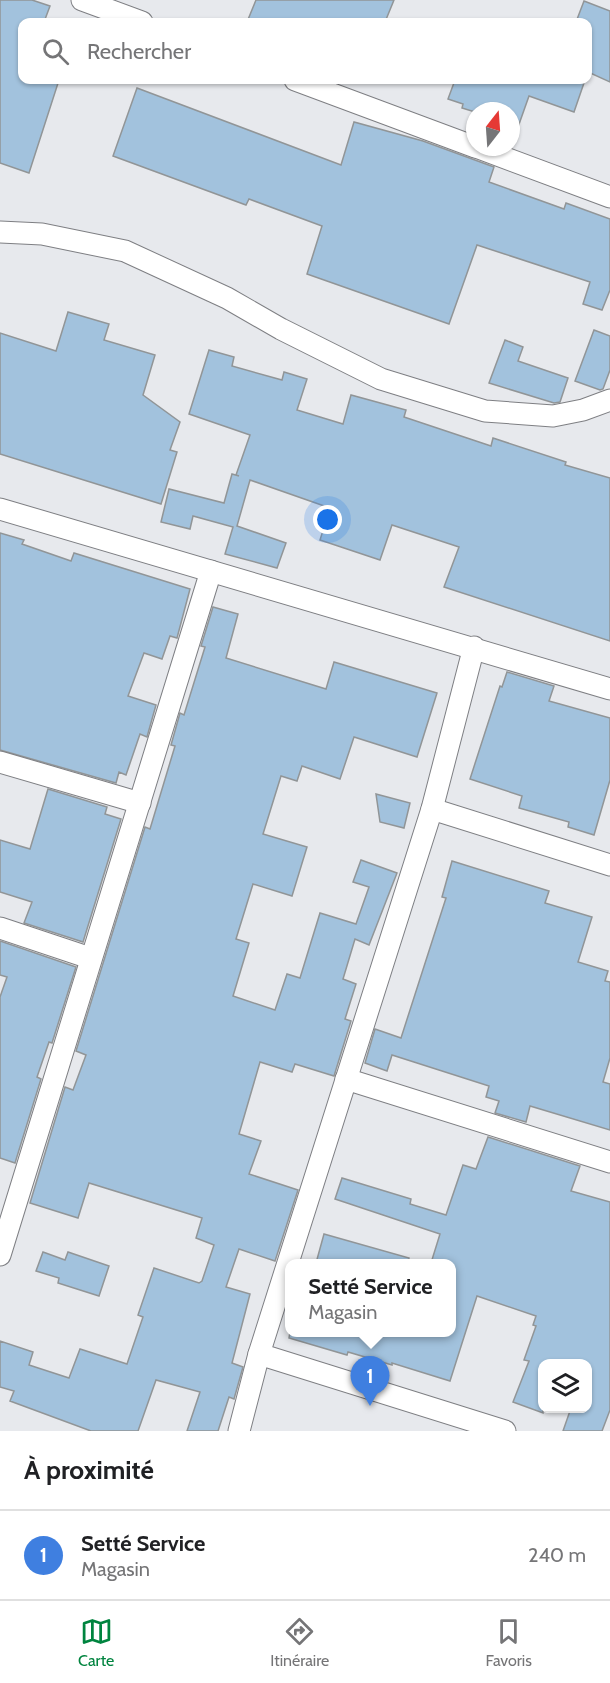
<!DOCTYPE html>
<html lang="fr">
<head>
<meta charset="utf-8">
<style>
  :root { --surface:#fff; --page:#f6f6f6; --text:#202124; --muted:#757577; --line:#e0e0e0; --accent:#00843f }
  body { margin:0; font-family:Cabin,sans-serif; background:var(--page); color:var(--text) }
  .controls { position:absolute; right:18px; bottom:18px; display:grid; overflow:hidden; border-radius:12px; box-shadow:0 2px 4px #0004 }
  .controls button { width:54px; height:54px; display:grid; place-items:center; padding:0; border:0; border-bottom:2px solid var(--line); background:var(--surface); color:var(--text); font:30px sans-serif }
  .compass { position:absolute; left:466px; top:102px; width:54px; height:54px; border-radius:50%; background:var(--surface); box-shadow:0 2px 4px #0004; rotate:17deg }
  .you { position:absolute; left:328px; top:520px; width:21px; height:21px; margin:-15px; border:4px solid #fff; border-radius:50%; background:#1a73e8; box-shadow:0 0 0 9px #1a73e833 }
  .badge { display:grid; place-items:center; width:39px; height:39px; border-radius:50%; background:var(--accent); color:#fff; font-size:20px; font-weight:700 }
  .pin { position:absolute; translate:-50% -50px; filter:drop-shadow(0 2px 3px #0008) }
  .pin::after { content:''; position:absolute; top:32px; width:21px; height:18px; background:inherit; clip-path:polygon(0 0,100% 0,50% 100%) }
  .popup { position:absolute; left:285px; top:1259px; width:171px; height:78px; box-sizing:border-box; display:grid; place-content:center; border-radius:12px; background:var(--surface); filter:drop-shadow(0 2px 4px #0005); font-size:20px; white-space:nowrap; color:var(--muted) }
  .popup b { font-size:22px; color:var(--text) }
  .popup::after { content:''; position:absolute; left:50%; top:100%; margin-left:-12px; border:12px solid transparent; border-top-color:var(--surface) }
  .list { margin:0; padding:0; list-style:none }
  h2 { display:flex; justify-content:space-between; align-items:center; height:78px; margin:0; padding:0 24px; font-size:26px }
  h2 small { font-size:20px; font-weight:400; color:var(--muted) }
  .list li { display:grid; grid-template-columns:39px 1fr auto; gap:18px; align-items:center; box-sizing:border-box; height:90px; padding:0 24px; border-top:2px solid var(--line) }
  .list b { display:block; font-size:22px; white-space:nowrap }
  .list p { margin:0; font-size:20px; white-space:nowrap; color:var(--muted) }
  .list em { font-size:20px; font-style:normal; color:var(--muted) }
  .icon { flex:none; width:33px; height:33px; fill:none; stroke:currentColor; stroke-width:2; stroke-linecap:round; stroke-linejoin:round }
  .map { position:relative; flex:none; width:610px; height:1431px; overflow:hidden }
  .search { position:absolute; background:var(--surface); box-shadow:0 2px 4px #0004; left:18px; right:18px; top:18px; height:66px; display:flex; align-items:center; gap:15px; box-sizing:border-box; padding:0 21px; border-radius:12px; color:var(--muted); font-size:22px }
  .sheet { height:168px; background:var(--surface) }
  nav { display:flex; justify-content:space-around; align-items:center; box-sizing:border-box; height:84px; border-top:2px solid var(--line); background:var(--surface); font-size:16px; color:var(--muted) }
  nav a { display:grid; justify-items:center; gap:3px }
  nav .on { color:var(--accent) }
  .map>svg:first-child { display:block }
</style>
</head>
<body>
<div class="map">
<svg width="610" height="1431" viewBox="0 0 610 1431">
  <rect width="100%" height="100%" fill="#e7e9ed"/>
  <g fill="#a2c2dd" stroke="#919597" stroke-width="1.5">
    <polygon points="0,0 32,0 50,6 44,22 22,22 22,80 59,80 29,173 0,163"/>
    <polygon points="256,0 394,0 385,22 247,22"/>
    <polygon points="584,1 610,11 610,82 588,72 588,22 576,22"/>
    <polygon points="455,80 585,80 574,112 529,96 518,127 511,125 511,111 475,112 462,108 463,104 448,99"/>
    <polygon points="137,88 341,165 354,122 423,141 494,167 489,182 564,209 566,203 610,219 610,290 602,310 583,304 590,282 477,245 449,324 307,274 322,226 249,199 246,205 113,156"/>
    <polygon points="68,312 109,324 104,340 155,355 143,395 180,422 170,450 177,452 161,504 0,454 0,333 56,351"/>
    <polygon points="594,330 610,336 610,370 603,389 600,390 575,381"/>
    <polygon points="505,340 523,347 518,361 568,378 560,402 554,403 489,383"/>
    <polygon points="209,350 234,357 232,366 282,380 284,372 307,379 297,410 343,424 351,395 406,410 404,417 491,446 493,438 566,462 565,465 610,478 610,641 444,587 459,547 392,525 380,560 320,540 330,508 250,480 237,526 286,543 277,568 225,554 233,527 193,516 190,529 161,522 169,489 224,503 232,474 239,476 236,475 250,435 189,414"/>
    <polygon points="0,533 24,540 22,544 71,561 74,553 190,589 177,638 170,636 162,659 144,653 128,696 156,705 147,737 140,734 126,775 119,772 116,783 0,750"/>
    <polygon points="213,607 238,614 226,658 326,689 334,662 437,693 417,757 354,737 340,779 302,766 297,781 281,776 263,834 307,847 292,896 253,884 236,939 249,943 233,996 275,1010 287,974 300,978 320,913 356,924 369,887 353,882 361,860 397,873 369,945 355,939 343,979 356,984 345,1019 351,1021 334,1076 295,1064 292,1072 260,1062 239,1134 261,1141 249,1174 298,1190 275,1261 239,1249 226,1287 250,1294 232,1363 243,1367 234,1399 229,1397 218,1431 187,1431 200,1392 156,1380 138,1431 91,1431 10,1401 14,1391 0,1387 0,1341 33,1352 29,1365 69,1378 80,1349 127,1364 143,1317 138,1315 154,1268 199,1283 202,1281 214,1245 196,1238 202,1218 199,1217 89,1183 78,1218 30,1203 65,1087 73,1090 86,1055 76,1051 145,827 150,829 175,746 171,745 180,713 184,715 205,647 201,646"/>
    <polygon points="507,672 554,686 549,701 610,718 610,780 594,835 568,827 569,822 519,808 522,796 470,779 500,686 502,687"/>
    <polygon points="48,789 107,807 105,814 121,819 83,942 24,923 32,902 0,892 0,840 30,849"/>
    <polygon points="376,794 410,803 404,828 380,822"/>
    <polygon points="452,861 549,891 545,903 592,917 578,962 608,971 605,981 610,982 610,1058 603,1082 610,1084 610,1130 530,1106 526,1122 495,1113 499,1101 486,1097 489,1086 392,1055 387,1071 365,1063 375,1029 401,1038 446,898 442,897"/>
    <polygon points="0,941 76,967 52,1043 49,1042 37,1077 41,1079 15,1163 0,1158 0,997 7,977 0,975"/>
    <polygon points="488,1137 580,1166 571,1191 610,1202 610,1410 602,1431 563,1431 571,1408 588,1408 588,1364 543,1364 543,1413 513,1402 529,1361 524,1360 536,1326 533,1325 536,1316 477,1296 450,1381 392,1363 392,1365 348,1352 347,1355 289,1338 290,1332 451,1332 451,1263 431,1263 440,1234 335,1199 342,1178 411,1199 410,1204 446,1215 463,1165 476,1169"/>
    <polygon points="324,1234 409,1258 408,1263 316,1263"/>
    <polygon points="43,1252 65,1260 68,1252 109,1266 99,1296 58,1283 59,1278 36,1271"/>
  </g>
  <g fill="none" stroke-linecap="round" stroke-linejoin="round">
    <defs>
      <g id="minor">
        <polyline points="82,0 142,22"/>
        <polyline points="295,80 475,147"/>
        <polyline points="476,147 610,197"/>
        <polyline points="0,232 42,234 125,251 227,298 281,329 381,379 485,411 553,416 583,410 610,400"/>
        <polyline points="0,509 610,689"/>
        <polyline points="0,762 140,803"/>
        <polyline points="432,809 610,865"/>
        <polyline points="0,928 90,958"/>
        <polyline points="346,1079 610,1162"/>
        <polyline points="0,1255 211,571"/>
        <polyline points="259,1354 505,1431"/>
        <polyline points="239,1431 259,1354 432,809 474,647"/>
      </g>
    </defs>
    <use href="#minor" stroke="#7e7f83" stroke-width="23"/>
    <use href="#minor" stroke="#fff" stroke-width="21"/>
  </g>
</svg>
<div class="controls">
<button><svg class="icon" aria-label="layers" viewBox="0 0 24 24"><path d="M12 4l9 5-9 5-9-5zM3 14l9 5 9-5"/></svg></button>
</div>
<svg class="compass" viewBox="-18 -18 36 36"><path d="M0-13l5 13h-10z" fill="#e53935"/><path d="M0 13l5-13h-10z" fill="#757577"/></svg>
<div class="you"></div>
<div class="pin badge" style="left:370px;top:1406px;background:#3f7fe0">1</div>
<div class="popup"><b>Setté Service</b>Magasin</div>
<div class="search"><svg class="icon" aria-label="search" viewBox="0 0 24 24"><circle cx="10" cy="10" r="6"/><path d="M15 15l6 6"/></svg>Rechercher</div>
</div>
<section class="sheet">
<h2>À proximité<small></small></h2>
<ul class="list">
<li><span class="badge" style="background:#3f7fe0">1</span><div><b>Setté Service</b><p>Magasin</p></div><em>240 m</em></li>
</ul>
</section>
<nav>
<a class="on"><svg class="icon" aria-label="map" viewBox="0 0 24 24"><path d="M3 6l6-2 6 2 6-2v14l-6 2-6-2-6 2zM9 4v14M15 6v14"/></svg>Carte</a>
<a><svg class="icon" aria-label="directions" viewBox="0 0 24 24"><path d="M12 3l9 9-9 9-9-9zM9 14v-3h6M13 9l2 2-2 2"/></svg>Itinéraire</a>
<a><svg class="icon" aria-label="saved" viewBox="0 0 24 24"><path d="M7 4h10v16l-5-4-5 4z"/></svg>Favoris</a>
</nav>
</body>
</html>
